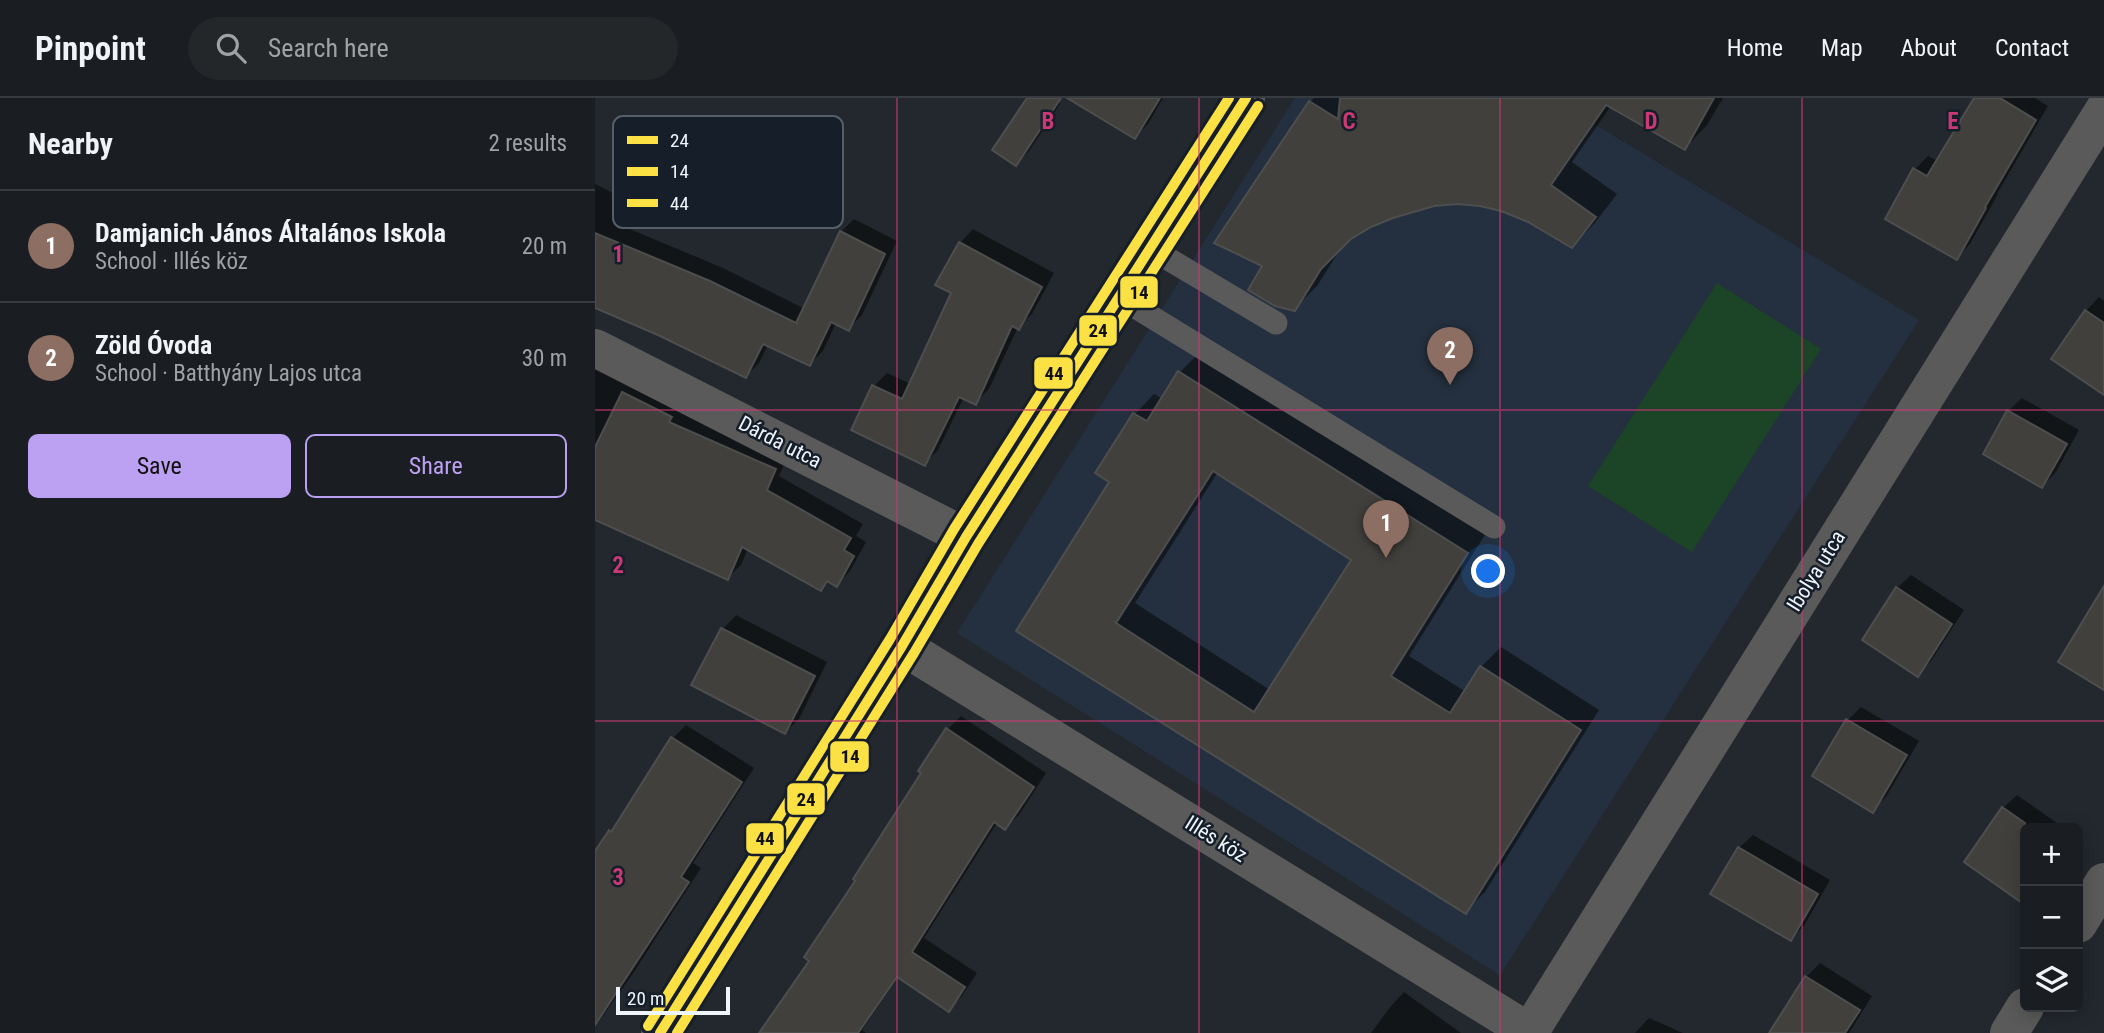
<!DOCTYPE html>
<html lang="en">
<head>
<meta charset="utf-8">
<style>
  :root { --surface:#1a1e22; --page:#23272a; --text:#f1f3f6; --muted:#9fa2a5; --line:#383c40; --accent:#bca0f2 }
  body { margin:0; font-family:"Roboto Condensed",sans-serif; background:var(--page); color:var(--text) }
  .controls { position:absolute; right:21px; bottom:21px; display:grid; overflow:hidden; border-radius:10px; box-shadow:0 4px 18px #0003 }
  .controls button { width:63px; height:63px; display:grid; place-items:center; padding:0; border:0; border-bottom:2px solid var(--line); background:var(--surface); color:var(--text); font:35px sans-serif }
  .scale { position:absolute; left:21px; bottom:18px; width:114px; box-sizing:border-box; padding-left:7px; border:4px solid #eef5fd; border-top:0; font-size:19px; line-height:24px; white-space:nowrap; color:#eef5fd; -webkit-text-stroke:5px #151e29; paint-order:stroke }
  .you { position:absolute; left:894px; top:474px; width:24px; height:24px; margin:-18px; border:5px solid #fff; border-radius:50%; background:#1a73e8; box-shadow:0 0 0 10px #1a73e833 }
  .badge { display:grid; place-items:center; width:46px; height:46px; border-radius:50%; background:var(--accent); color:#fff; font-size:23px; font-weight:700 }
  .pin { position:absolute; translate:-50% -58px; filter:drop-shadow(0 2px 4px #0008) }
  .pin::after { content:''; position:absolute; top:37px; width:24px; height:21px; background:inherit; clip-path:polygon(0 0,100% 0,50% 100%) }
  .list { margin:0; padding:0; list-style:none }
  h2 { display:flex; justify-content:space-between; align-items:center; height:91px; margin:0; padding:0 28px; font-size:30px }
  h2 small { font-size:23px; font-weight:400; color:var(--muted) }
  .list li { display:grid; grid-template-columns:46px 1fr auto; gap:21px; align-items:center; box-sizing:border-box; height:112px; padding:0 28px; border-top:2px solid var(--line) }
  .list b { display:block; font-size:26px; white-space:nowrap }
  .list p { margin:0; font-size:23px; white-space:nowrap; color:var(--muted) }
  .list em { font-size:23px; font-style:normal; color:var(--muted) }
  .actions { display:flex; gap:14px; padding:21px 28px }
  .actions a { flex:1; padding:16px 0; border:2px solid var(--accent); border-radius:10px; text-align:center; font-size:24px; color:var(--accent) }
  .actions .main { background:var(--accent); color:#111 }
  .icon { flex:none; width:38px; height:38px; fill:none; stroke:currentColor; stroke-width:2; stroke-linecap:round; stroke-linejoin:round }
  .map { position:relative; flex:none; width:1509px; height:935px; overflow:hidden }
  header { display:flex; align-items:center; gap:42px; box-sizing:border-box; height:98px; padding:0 35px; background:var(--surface); border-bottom:2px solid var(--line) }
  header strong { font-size:33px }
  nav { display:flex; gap:38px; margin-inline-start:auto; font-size:24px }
  .search { width:490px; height:63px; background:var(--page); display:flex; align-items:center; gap:18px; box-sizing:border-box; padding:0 24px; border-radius:38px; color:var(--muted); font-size:26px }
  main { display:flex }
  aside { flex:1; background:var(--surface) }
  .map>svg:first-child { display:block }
</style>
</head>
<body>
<header>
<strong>Pinpoint</strong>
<div class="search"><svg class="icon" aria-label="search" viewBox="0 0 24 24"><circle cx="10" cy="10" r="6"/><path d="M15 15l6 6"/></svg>Search here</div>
<nav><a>Home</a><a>Map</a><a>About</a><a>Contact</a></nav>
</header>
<main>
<aside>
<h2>Nearby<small>2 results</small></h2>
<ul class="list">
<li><span class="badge" style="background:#8d6e63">1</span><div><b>Damjanich János Általános Iskola</b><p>School · Illés köz</p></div><em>20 m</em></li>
<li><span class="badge" style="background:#8d6e63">2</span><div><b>Zöld Óvoda</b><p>School · Batthyány Lajos utca</p></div><em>30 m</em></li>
</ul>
<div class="actions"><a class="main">Save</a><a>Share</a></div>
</aside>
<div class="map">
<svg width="1509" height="935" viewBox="0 0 1509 935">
  <rect width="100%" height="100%" fill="#23282e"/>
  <polygon fill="#24303f" points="700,0 956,0 1324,222 905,877 362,535"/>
  <polygon fill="#1c4426" points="1122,185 1226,251 1097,454 993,388"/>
  <g fill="#0007" fill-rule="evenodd">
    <polygon points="436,0 456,0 465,6 434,53 421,66"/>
    <polygon points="475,0 568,0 553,26 540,39"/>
    <polygon points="719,0 1128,0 1112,27 1090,50 1016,8 977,64 1022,96 999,126 977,148 934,122 906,111 862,104 839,107 797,118 756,139 748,147 722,188 699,211 670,167 715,4"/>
    <polygon points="1381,0 1440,0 1453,8 1402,96 1403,96 1375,146 1362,160 1292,120 1320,71 1333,58 1343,63"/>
    <polygon points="0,86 36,104 25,127 128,170 210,211 246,134 259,121 302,143 267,217 254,230 241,225 228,253 215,266 173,247 164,265 151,278 0,197"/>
    <polygon points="378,131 459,175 437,216 423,229 394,291 380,305 369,299 343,352 329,366 279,288 292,275 316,286 359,194 365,145"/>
    <polygon points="1504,199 1509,203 1509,295 1491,213"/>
    <path d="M604,255L891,435L814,558L871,594L886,569L906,549L1004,612L890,794L870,814L424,532L516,384L503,375L540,316L559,296L567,301L585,274ZM623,374L758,461L675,592L540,505Z"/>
    <polygon points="0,263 193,358 184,378 268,426 261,438 271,444 255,473 242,486 234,483 226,491 153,450 146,467 132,480 0,420"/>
    <polygon points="1427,300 1484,332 1461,374 1447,388 1413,313"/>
    <polygon points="1316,477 1369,512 1336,563 1323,576 1302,490"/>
    <polygon points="141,517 232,564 204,621 190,634 128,531"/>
    <polygon points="1266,609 1324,643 1291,699 1277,712 1253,622"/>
    <polygon points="366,618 451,675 424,717 410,730 402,725 329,840 382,875 367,898 353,912 304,878 267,932 271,935 166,935 217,863 263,782 329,675 325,672 353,631"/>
    <polygon points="91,627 159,670 98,765 106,770 39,874 7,919 0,927 0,756 15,733 25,723 78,640"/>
    <polygon points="1422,697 1469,730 1430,730 1430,804 1371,763 1408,710"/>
    <polygon points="1158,737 1235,782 1209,828 1195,841 1144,750"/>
    <polygon points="1225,865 1277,898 1254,935 1176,935 1211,879"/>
    <polygon points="809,894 866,935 776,935 796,908"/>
    <polygon points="1054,920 1088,935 1040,935"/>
  </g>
  <g fill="#42403c" stroke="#4d4e4e" stroke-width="2" fill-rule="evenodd">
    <polygon points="432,0 466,0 421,68 397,52"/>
    <polygon points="472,0 565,0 540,41"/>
    <polygon points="745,0 1119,0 1090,52 1011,7 956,87 1001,119 977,150 933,124 906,113 885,108 862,106 839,108 798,120 776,129 756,141 726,171 700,213 680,208 653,192 667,168 619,145 714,3 743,21"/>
    <polygon points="1379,0 1405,0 1441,22 1390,109 1391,110 1362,162 1290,121 1318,70 1332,78"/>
    <polygon points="245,133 290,156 254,233 236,224 215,268 168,246 151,280 63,237 0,210 0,135 115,183 201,225"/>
    <polygon points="364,144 447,189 424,232 417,228 381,307 364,299 330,368 256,332 277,287 307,301 356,195 340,187"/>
    <polygon points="1490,212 1509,225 1509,297 1456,261"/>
    <path d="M583,273L873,455L796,578L855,615L885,568L986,632L871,816L421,533L514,384L500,375L538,315L552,323ZM618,373L756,462L659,614L521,525Z"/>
    <polygon points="27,294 77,319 74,324 181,371 172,392 256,440 249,452 259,458 242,489 232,483 226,493 147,449 133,482 0,422 0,349"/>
    <polygon points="1412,312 1472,346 1447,390 1388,356"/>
    <polygon points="1509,488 1509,592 1463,564"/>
    <polygon points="1301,489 1357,526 1323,579 1267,542"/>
    <polygon points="126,530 220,578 190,636 96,587"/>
    <polygon points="1251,621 1312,657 1278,715 1217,678"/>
    <polygon points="351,630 439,689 410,732 399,724 317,854 370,889 354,914 302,879 263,935 164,935 214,863 209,859 260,783 258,781 326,675 323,673"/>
    <polygon points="76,639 147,684 86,779 94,784 0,927 0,753 14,732 16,734"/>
    <polygon points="1407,709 1430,725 1430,807 1369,764"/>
    <polygon points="1143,749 1223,796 1196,843 1115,796"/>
    <polygon points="1210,878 1265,912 1250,935 1174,935"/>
  </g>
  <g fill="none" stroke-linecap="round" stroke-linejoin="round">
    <g stroke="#5b5a5b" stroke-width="23">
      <polyline points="555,150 681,225"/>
      <polyline points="524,199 899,429"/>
    </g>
    <g stroke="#5b5a5b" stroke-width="38">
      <polyline points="0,250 371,439"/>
      <polyline points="307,548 934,934"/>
      <polyline points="1483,826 1509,784"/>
      <polyline points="65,935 307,548 371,439 651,0"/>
      <polyline points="934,935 1509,12"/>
      <polyline points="1414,935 1430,909"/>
    </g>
    <defs>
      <polyline id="bus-1" points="65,935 307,548 371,439 651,0"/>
      <polyline id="bus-2" points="82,935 319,555 383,446 663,8"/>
      <polyline id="bus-3" points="53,928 295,541 359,431 634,0"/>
    </defs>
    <use href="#bus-1" stroke="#151e29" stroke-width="16"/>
    <use href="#bus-2" stroke="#151e29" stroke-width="16"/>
    <use href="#bus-3" stroke="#151e29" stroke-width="16"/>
    <use href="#bus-1" stroke="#fbe143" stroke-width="10"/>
    <use href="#bus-2" stroke="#fbe143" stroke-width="10"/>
    <use href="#bus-3" stroke="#fbe143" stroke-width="10"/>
  </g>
  <path fill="none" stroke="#c93973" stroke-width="2" stroke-opacity="0.55" d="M302,0V935M604,0V935M905,0V935M1207,0V935M0,312H1509M0,623H1509"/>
  <g text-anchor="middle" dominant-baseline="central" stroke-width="5" stroke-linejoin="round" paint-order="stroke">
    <g font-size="21" fill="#eef5fd" stroke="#151e29">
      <text transform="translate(185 344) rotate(27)">Dárda utca</text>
      <text transform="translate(1221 473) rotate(-58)">Ibolya utca</text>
      <text transform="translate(621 741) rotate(32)">Illés köz</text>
    </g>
  </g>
  <rect x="18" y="18" width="230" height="112" rx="10" fill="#151e29" stroke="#565e69" stroke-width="2"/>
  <rect x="32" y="38" width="31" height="8" fill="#fbe143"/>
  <rect x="32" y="69" width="31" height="9" fill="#fbe143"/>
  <rect x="32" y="101" width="31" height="8" fill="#fbe143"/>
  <g font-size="19" fill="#eef5fd">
    <text x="75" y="49">24</text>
    <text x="75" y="80">14</text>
    <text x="75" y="112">44</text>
  </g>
  <g font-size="23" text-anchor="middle" font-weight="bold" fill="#c93973" stroke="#151e29" stroke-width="5" stroke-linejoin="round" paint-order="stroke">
    <text x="453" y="31">B</text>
    <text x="754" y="31">C</text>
    <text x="1056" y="31">D</text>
    <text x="1358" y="31">E</text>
    <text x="23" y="164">1</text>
    <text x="23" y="475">2</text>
    <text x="23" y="787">3</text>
  </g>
  <g stroke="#151e29" stroke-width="2.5">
    <rect x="524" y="177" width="40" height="34" rx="7" fill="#fbe143"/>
    <rect x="483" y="216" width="40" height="33" rx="7" fill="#fbe143"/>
    <rect x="438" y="258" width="41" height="34" rx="7" fill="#fbe143"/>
    <rect x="234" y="642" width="41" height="33" rx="7" fill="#fbe143"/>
    <rect x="191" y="684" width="40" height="34" rx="7" fill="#fbe143"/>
    <rect x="150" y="724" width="40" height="33" rx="7" fill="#fbe143"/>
  </g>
  <g font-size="19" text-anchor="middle" font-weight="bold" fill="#111">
    <text x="544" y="201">14</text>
    <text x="503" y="239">24</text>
    <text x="459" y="282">44</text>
    <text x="255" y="665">14</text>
    <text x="211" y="708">24</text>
    <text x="170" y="747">44</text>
  </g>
</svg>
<div class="controls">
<button>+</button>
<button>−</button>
<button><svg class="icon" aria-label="layers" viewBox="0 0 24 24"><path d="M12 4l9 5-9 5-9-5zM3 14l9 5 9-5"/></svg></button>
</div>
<div class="scale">20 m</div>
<div class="you"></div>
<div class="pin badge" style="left:791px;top:460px;background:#8d6e63">1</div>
<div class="pin badge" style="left:855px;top:287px;background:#8d6e63">2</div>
</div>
</main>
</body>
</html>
